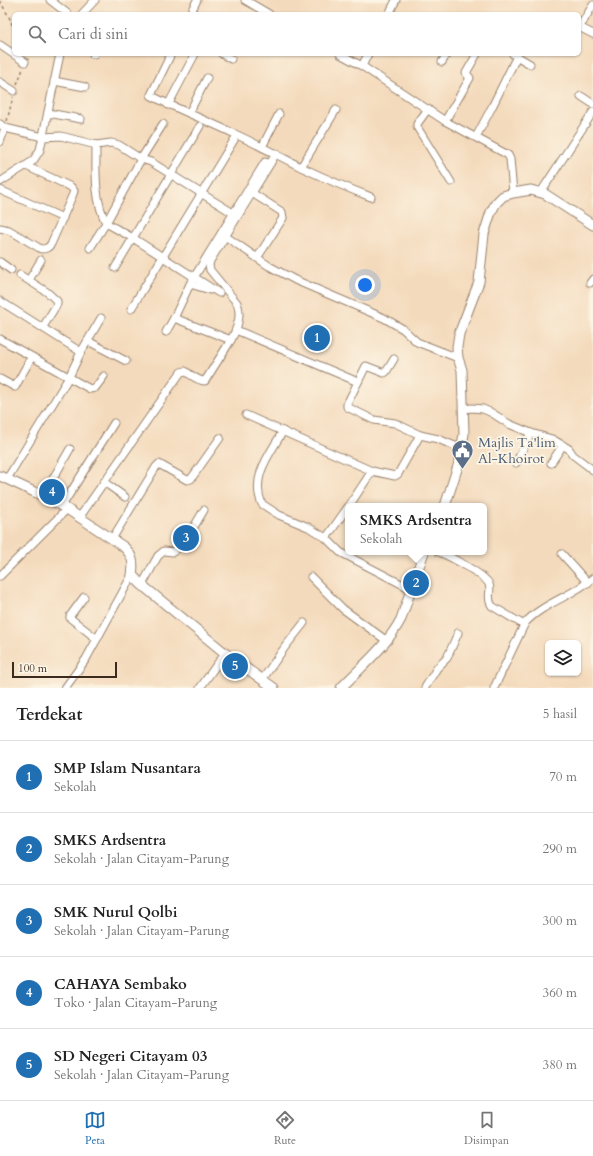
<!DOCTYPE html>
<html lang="id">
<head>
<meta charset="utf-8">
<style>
  :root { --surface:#fff; --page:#f2f2f2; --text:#222; --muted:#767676; --line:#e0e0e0; --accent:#1f6fb2 }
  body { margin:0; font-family:Cardo,serif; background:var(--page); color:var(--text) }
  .controls { position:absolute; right:12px; bottom:12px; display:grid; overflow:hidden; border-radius:6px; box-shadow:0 1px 3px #0004 }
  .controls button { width:36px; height:36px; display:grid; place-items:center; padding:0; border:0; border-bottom:1px solid var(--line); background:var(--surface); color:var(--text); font:20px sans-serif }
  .scale { position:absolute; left:12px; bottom:10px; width:105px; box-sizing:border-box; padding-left:4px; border:2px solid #3b2a1e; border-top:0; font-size:11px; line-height:14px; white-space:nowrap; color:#3b2a1e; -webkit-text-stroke:3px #fcf5e5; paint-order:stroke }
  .you { position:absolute; left:365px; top:285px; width:14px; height:14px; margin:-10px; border:3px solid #fff; border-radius:50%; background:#1a73e8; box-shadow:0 0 0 6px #1a73e833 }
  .badge { display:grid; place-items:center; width:26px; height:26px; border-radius:50%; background:var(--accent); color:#fff; font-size:13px; font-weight:700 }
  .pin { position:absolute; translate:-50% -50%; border:2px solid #fff; box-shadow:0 1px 4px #0006 }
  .popup { position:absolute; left:345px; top:503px; width:142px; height:52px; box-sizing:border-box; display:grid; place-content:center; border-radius:6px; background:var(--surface); filter:drop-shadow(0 1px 3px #0005); font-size:13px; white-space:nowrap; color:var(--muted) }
  .popup b { font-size:15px; color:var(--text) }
  .popup::after { content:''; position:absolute; left:50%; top:100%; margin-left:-8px; border:8px solid transparent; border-top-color:var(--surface) }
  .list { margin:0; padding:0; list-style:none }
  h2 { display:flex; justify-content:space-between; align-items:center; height:52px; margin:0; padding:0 16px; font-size:17px }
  h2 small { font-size:13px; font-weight:400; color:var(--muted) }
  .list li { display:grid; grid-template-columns:26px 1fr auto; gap:12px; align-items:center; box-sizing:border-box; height:72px; padding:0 16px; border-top:1px solid var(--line) }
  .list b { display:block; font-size:15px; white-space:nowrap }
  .list p { margin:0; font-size:13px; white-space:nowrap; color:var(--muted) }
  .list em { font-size:13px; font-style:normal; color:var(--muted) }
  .icon { flex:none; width:22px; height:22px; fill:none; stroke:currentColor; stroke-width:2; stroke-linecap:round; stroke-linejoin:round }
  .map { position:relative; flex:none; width:593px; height:688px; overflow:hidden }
  .search { position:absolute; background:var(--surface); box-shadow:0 1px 3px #0004; left:12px; right:12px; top:12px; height:44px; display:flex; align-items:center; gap:10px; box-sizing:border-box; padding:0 14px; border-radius:6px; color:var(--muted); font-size:15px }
  .sheet { height:412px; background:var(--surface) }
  nav { display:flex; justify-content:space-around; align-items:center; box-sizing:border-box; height:56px; border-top:1px solid var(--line); background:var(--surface); font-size:11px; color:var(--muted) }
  nav a { display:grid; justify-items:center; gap:2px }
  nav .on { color:var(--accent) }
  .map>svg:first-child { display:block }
</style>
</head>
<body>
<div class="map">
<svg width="593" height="688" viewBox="0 0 593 688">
  <rect width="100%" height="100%" fill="#fcf5e5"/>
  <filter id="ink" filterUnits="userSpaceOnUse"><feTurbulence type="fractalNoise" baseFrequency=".025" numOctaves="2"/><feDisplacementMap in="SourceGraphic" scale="8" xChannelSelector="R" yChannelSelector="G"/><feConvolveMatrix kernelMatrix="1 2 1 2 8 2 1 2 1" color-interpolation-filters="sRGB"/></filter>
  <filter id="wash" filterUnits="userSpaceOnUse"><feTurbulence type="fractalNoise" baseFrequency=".012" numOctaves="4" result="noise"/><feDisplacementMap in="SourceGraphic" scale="16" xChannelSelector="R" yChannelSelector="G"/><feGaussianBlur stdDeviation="0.9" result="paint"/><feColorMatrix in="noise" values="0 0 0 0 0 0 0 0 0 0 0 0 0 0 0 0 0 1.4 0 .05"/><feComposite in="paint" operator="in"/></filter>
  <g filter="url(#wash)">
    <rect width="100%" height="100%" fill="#f4dabc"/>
  </g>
  <g filter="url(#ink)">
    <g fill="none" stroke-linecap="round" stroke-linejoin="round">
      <defs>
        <g id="minor">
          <polyline points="50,0 68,14"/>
          <polyline points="245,0 269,14"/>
          <polyline points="593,5 581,25 581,28 593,34"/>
          <polyline points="82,14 95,0"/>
          <polyline points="190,14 197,0"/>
          <polyline points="389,14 396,0"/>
          <polyline points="0,45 25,62"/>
          <polyline points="93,54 94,54"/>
          <path d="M171,54L151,95L152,96C179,110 208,121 235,134C257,144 279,156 301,167C324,178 347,188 371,197"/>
          <polyline points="222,54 231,59"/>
          <polyline points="340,54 362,66 445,121 508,155 510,159 513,193"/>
          <polyline points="513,54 530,64"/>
          <polyline points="442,62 447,54"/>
          <polyline points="362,66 368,54"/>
          <polyline points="54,81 85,87"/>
          <polyline points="0,82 14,91"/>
          <polyline points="581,96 593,104"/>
          <polyline points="168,105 195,54"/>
          <polyline points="428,109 417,124 417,127 451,182"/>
          <polyline points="48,113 81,119"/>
          <polyline points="189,113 207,78"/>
          <polyline points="445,121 470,78 466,73 477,54"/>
          <polyline points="0,124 5,128 43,137 61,136 96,145 111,143 119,145 141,159 151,162 233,213"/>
          <polyline points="163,124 141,159 106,223 133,238 219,293"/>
          <polyline points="476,137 492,107 517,56"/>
          <polyline points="0,142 5,128"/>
          <polyline points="262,147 279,114"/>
          <path d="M270,164L265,162L190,284L174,318L231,340C237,329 242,315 237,303L210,270L209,265L210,261L270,164L276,153"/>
          <polyline points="301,167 336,110"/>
          <polyline points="0,182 33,161 40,150 60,54"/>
          <polyline points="0,190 63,218"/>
          <polyline points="541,192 593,112"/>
          <polyline points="252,193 282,212 283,218 257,258"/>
          <path d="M0,228L9,230L41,249C46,249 48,248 51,244L73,194L74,191L71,187L26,166"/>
          <polyline points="225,236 269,266 295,280 384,318 403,329 417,342 458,358"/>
          <path d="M90,248L106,223C94,199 96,171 96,145"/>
          <polyline points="0,262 11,270"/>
          <polyline points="115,268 200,126"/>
          <polyline points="20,275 47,292 57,301 57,304 43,327"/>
          <polyline points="29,280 41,260"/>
          <polyline points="590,283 593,279"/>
          <polyline points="190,284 210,290"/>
          <polyline points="0,301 81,352"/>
          <polyline points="131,309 234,140"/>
          <polyline points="236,330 358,382 347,404 347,407 374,420 395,423 420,435 438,439 462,449"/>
          <polyline points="166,332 174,318"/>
          <polyline points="0,339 90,389 95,388 104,376"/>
          <polyline points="88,341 126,361"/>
          <polyline points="0,379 15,387 31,358"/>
          <polyline points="358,382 366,366 384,373 386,372 394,359"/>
          <polyline points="463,409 472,408 483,409 492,413 509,424 531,433 552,439 569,449 573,455 593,470"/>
          <polyline points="246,415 372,471 395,476 398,474 420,435"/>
          <path d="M283,431C270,454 250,477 262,504L279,515L308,527L326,538L348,507"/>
          <polyline points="516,463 531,433"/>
          <polyline points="551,463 563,445"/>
          <polyline points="7,479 69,377 81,352 101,318"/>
          <polyline points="104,482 125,497"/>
          <polyline points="43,496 70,449"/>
          <polyline points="62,506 114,423"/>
          <polyline points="349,506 372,471"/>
          <path d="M79,518L181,372L185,371C191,375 198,381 205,381L231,340"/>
          <polyline points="326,538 340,552 411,589"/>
          <polyline points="112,539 156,467 159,464 187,480 191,479 220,438"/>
          <path d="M439,552C449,556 485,575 489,584C492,592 486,597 492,606L524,625"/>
          <polyline points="562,554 588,583"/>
          <polyline points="0,576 67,509"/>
          <polyline points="311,577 343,609 387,641"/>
          <path d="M142,585L158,556L164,551L173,552C187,541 195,525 204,510"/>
          <polyline points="84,597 70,616 70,618 97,639"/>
          <polyline points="262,680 285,647 304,623"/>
          <polyline points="65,688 86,659 132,575"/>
          <polyline points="200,688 225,653"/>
          <polyline points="425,688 426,686 437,668 447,658 458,633"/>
          <path d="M494,688L525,623C543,603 573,596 593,578"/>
        </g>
        <g id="tertiary">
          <path d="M0,476L43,496L67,509L124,547C133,556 134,563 132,575L142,585L225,653L274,688"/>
          <polyline points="445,506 458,466 464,434 462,370 458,358 457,347 459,334 479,282 484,234 491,212 496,203 503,196 513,193 531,190 545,194 593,225"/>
          <path d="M341,688C362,666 387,646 401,619L424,552"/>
        </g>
      </defs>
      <use href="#minor" stroke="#98826d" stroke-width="9"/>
      <use href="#tertiary" stroke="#98826d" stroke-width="11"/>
      <g stroke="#98826d" stroke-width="1.5" stroke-dasharray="3 3" stroke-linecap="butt">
        <polyline points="0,1 9,17 14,29"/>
        <polyline points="17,84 23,69"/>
        <polyline points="7,121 13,97"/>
      </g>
      <use href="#minor" stroke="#fff" stroke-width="7"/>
      <use href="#tertiary" stroke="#fff" stroke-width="9"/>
    </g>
  </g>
  <defs>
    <symbol id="civic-pin" viewBox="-11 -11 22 30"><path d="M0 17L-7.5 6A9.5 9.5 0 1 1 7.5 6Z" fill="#5c6f8a" stroke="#fcf5e5"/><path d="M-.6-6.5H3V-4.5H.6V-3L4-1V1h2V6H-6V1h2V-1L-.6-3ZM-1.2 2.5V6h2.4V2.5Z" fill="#fff"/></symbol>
  </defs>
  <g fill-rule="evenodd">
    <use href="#civic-pin" x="450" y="438" width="25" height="34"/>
  </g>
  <g text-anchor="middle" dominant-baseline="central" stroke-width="3.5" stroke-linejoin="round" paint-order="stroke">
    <g font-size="14" fill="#4e5e75" stroke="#fcf5e5" text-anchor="start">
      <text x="478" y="442">Majlis Ta'lim<tspan x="478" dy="16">Al-Khoirot</tspan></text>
    </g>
  </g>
</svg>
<div class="controls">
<button><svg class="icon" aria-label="layers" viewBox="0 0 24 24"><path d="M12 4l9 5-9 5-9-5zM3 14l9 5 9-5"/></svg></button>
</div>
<div class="scale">100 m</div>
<div class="you"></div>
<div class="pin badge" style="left:317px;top:338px">1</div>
<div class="pin badge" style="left:416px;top:583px">2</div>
<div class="popup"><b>SMKS Ardsentra</b>Sekolah</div>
<div class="pin badge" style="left:186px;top:538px">3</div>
<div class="pin badge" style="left:52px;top:492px">4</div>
<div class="pin badge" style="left:235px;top:666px">5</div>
<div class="search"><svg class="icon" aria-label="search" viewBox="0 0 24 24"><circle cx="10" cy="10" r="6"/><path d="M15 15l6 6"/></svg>Cari di sini</div>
</div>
<section class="sheet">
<h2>Terdekat<small>5 hasil</small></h2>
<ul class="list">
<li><span class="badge">1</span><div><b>SMP Islam Nusantara</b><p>Sekolah</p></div><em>70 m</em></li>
<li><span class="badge">2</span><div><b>SMKS Ardsentra</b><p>Sekolah · Jalan Citayam-Parung</p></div><em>290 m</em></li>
<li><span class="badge">3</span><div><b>SMK Nurul Qolbi</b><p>Sekolah · Jalan Citayam-Parung</p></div><em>300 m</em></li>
<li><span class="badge">4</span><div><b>CAHAYA Sembako</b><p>Toko · Jalan Citayam-Parung</p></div><em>360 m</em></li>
<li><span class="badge">5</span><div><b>SD Negeri Citayam 03</b><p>Sekolah · Jalan Citayam-Parung</p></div><em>380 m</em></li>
</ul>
</section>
<nav>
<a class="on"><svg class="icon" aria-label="map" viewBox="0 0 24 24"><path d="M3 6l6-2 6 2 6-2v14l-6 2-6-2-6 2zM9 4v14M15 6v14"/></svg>Peta</a>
<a><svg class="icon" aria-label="directions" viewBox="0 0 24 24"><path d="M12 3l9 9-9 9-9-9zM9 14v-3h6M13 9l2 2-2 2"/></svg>Rute</a>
<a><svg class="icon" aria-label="saved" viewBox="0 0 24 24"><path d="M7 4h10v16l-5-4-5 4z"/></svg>Disimpan</a>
</nav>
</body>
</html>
